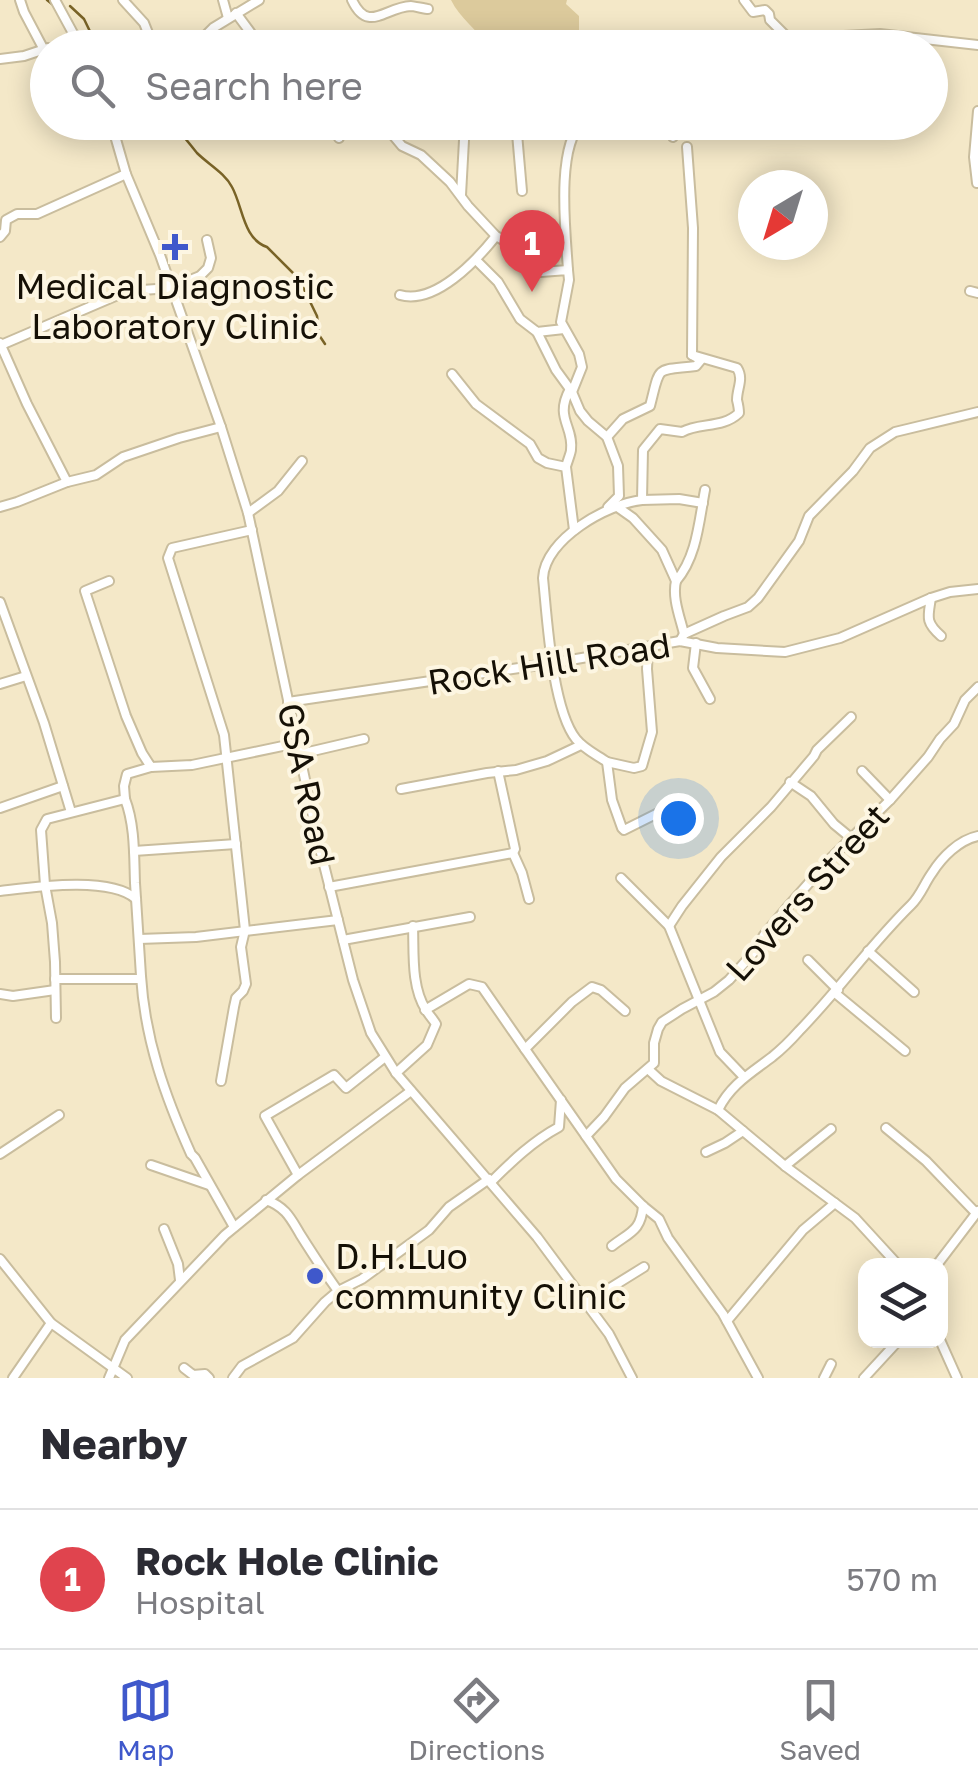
<!DOCTYPE html>
<html lang="en">
<head>
<meta charset="utf-8">
<style>
  :root { --surface:#fff; --page:#f7f7f7; --text:#2b2b33; --muted:#7c7c81; --line:#e1e1e2; --accent:#3f58cb }
  body { margin:0; font-family:"Golos Text",sans-serif; background:var(--page); color:var(--text) }
  .controls { position:absolute; right:30px; bottom:30px; display:grid; overflow:hidden; border-radius:20px; box-shadow:0 5px 25px #0003 }
  .controls button { width:90px; height:90px; display:grid; place-items:center; padding:0; border:0; border-bottom:2px solid var(--line); background:var(--surface); color:var(--text); font:50px sans-serif }
  .compass { position:absolute; left:738px; top:170px; width:90px; height:90px; border-radius:50%; background:var(--surface); box-shadow:0 5px 25px #0003; rotate:218deg }
  .you { position:absolute; left:678px; top:818px; width:35px; height:35px; margin:-25px; border:8px solid #fff; border-radius:50%; background:#1a73e8; box-shadow:0 0 0 15px #1a73e833 }
  .badge { display:grid; place-items:center; width:65px; height:65px; border-radius:50%; background:var(--accent); color:#fff; font-size:32px; font-weight:700 }
  .pin { position:absolute; translate:-50% -82px; filter:drop-shadow(0 2px 5px #0008) }
  .pin::after { content:''; position:absolute; top:52px; width:35px; height:30px; background:inherit; clip-path:polygon(0 0,100% 0,50% 100%) }
  .list { margin:0; padding:0; list-style:none }
  h2 { display:flex; justify-content:space-between; align-items:center; height:130px; margin:0; padding:0 40px; font-size:42px }
  h2 small { font-size:32px; font-weight:400; color:var(--muted) }
  .list li { display:grid; grid-template-columns:65px 1fr auto; gap:30px; align-items:center; box-sizing:border-box; height:140px; padding:0 40px; border-top:2px solid var(--line) }
  .list b { display:block; font-size:38px; white-space:nowrap }
  .list p { margin:0; font-size:32px; white-space:nowrap; color:var(--muted) }
  .list em { font-size:32px; font-style:normal; color:var(--muted) }
  .icon { flex:none; width:55px; height:55px; fill:none; stroke:currentColor; stroke-width:2; stroke-linecap:round; stroke-linejoin:round }
  .map { position:relative; flex:none; width:978px; height:1378px; overflow:hidden }
  .search { position:absolute; background:var(--surface); box-shadow:0 5px 25px #0003; left:30px; right:30px; top:30px; height:110px; display:flex; align-items:center; gap:25px; box-sizing:border-box; padding:0 35px; border-radius:55px; color:var(--muted); font-size:38px }
  .sheet { height:270px; background:var(--surface) }
  nav { display:flex; justify-content:space-around; align-items:center; box-sizing:border-box; height:140px; border-top:2px solid var(--line); background:var(--surface); font-size:28px; color:var(--muted) }
  nav a { display:grid; justify-items:center; gap:5px }
  nav .on { color:var(--accent) }
  .map>svg:first-child { display:block }
</style>
</head>
<body>
<div class="map">
<svg width="978" height="1378" viewBox="0 0 978 1378">
  <rect width="100%" height="100%" fill="#f4e8c8"/>
  <path fill="#dcca9c" d="M451,0H567L566,4L579,16V47H487C478,29 460,19 451,0Z"/>
  <g fill="none" stroke-linecap="round" stroke-linejoin="round">
    <g stroke="#796327" stroke-width="2.5">
      <polyline points="47,0 52,4"/>
      <polyline points="70,6 84,19 98,48"/>
      <path d="M170,122C181,132 188,142 197,153C208,164 225,173 232,187C243,207 243,239 267,247L299,279L317,316L319,335L325,344"/>
    </g>
    <defs>
      <g id="minor">
        <polyline points="20,0 24,12 43,48"/>
        <polyline points="55,0 81,48"/>
        <polyline points="123,0 144,23 154,48"/>
        <polyline points="223,0 228,18"/>
        <path d="M352,0C368,34 385,7 411,6C413,6 426,9 428,9"/>
        <polyline points="744,0 753,12 765,10 769,14 770,20 789,39"/>
        <polyline points="236,13 262,48"/>
        <polyline points="53,48 76,36"/>
        <polyline points="193,48 213,28 259,0"/>
        <polyline points="644,48 646,44"/>
        <polyline points="745,48 789,39 880,34 978,45"/>
        <polyline points="0,59 24,56 48,48"/>
        <polyline points="111,122 126,174 160,255 221,427 248,513 319,845 353,980 371,1033 396,1073 537,1237 609,1334 632,1378"/>
        <polyline points="382,122 402,146 421,155 450,182 468,206 496,236 512,245 533,268 541,272 568,270 569,280 561,322 579,354 582,367 572,392 580,411 588,421 607,437 618,466 619,496 608,507"/>
        <polyline points="516,122 522,191"/>
        <polyline points="664,122 670,127 673,137"/>
        <polyline points="339,138 344,122"/>
        <polyline points="977,183 974,157 978,111"/>
        <polyline points="461,195 465,122"/>
        <polyline points="0,237 5,231 6,220 17,214 37,214 126,174"/>
        <polyline points="476,260 498,282 520,319 537,332 564,329"/>
        <path d="M568,270C566,236 555,145 583,122"/>
        <polyline points="970,291 978,293"/>
        <path d="M400,295C435,305 476,261 496,236"/>
        <polyline points="537,332 556,370 572,392"/>
        <polyline points="1,345 127,291 171,288 200,276 208,268 211,258 207,240"/>
        <polyline points="452,374 476,404 530,444 538,458 547,463 566,467 574,530"/>
        <path d="M607,437L623,419L650,406C661,364 654,371 696,366L701,360L692,355L693,228L687,147"/>
        <path d="M566,467C566,465 571,453 571,450C574,426 554,418 570,389"/>
        <polyline points="67,482 96,475 123,457 179,438 221,427"/>
        <polyline points="642,500 679,499 703,503"/>
        <path d="M616,506L633,518L662,550L676,581C672,598 680,617 684,634"/>
        <polyline points="0,507 17,502 67,482 27,404 0,343"/>
        <polyline points="248,513 278,491 302,461"/>
        <polyline points="109,581 85,591 126,716 142,753 151,767 192,765 297,743"/>
        <path d="M676,581C697,557 699,521 705,490"/>
        <path d="M931,598C928,617 925,622 941,636"/>
        <polyline points="0,602 44,723 71,812"/>
        <polyline points="680,641 684,634 724,616 748,607 758,598 799,541 809,516 853,471 870,448 895,432 978,412"/>
        <polyline points="696,643 693,668 710,699"/>
        <polyline points="0,684 26,676"/>
        <polyline points="288,702 553,663 680,641 717,648 785,652 840,638 931,598 950,592 978,589"/>
        <polyline points="300,754 364,739"/>
        <polyline points="607,762 634,768 642,766 652,732 647,669 648,647"/>
        <polyline points="862,771 890,800"/>
        <polyline points="790,782 811,796 834,824 851,838"/>
        <polyline points="401,789 487,773 516,770 547,761 581,745"/>
        <polyline points="125,799 124,786 127,774 151,767"/>
        <polyline points="0,808 63,786"/>
        <path d="M668,808L624,830L622,828L612,800L607,762C597,755 584,749 576,739C552,709 547,617 543,578C545,539 607,504 642,500L643,450L660,429L682,432C700,422 722,429 739,413C739,409 738,404 737,400C737,388 744,379 737,368L692,355"/>
        <polyline points="134,851 236,844"/>
        <polyline points="513,853 522,873 529,899"/>
        <polyline points="621,878 669,926 720,1052 743,1076"/>
        <polyline points="329,887 513,853 515,849 498,771"/>
        <path d="M0,891C35,887 110,876 136,899"/>
        <polyline points="669,926 682,906 721,857 771,807 814,756 817,750 851,717"/>
        <polyline points="139,939 196,937 338,920"/>
        <polyline points="343,940 470,917"/>
        <polyline points="868,951 914,992"/>
        <polyline points="808,960 838,990"/>
        <polyline points="55,979 141,979"/>
        <polyline points="835,993 905,1051"/>
        <polyline points="0,994 13,996 55,990"/>
        <polyline points="425,1010 469,984 482,987 525,1049"/>
        <polyline points="625,1011 601,990 592,987 572,1002 525,1049 616,1179 643,1206 659,1219 668,1238 723,1314 758,1378"/>
        <path d="M56,1018L55,962L52,923L45,885L41,830L47,819L125,799C135,825 134,855 135,883C137,914 139,945 141,976C145,1040 165,1096 191,1154L195,1158L234,1227"/>
        <polyline points="649,1070 661,1081 718,1110 785,1166 855,1218 899,1266"/>
        <path d="M396,1073L427,1045L436,1024C433,1019 429,1015 426,1010C411,987 414,953 413,926"/>
        <polyline points="221,1081 234,1007 236,998 243,991 246,984 241,947 245,930 224,735 168,558 172,548 252,530"/>
        <path d="M718,1110C730,1085 751,1073 772,1057C782,1049 791,1040 799,1031C839,990 871,944 911,905C921,895 924,884 932,873C942,857 959,840 978,836"/>
        <polyline points="886,1128 926,1161 976,1213"/>
        <polyline points="586,1136 604,1117 625,1088 654,1063 654,1043 658,1029 662,1022 682,1009 714,992 729,980 754,952 764,935 785,910 831,858 890,800 928,757 940,739 954,724 965,700 978,687"/>
        <polyline points="706,1152 725,1143 743,1131"/>
        <polyline points="0,1154 59,1115"/>
        <polyline points="151,1165 209,1185"/>
        <polyline points="785,1166 831,1129"/>
        <polyline points="298,1175 265,1116 334,1075 346,1088 385,1057"/>
        <path d="M491,1182C512,1161 533,1141 559,1127L561,1100"/>
        <path d="M266,1200C286,1207 291,1219 300,1234C312,1253 325,1273 338,1291"/>
        <polyline points="164,1229 178,1264 180,1280"/>
        <path d="M612,1246C630,1232 641,1231 643,1206"/>
        <polyline points="0,1259 51,1323 127,1378"/>
        <polyline points="936,1266 978,1211"/>
        <polyline points="586,1303 644,1267"/>
        <polyline points="727,1321 803,1230 835,1203"/>
        <polyline points="940,1340 957,1378"/>
        <polyline points="184,1368 193,1375 205,1374 209,1378"/>
        <polyline points="13,1378 51,1323"/>
        <polyline points="109,1378 125,1340 225,1235 298,1175 411,1091"/>
        <polyline points="233,1378 242,1366 293,1338 325,1302 338,1291 362,1279 429,1230 449,1207 489,1179"/>
        <polyline points="824,1378 831,1364"/>
        <polyline points="864,1378 899,1340"/>
      </g>
    </defs>
    <use href="#minor" stroke="#c9bd9e" stroke-width="12"/>
    <use href="#minor" stroke="#fff" stroke-width="8"/>
  </g>
  <g fill="#3f58cb" stroke="#fdf6e2" stroke-width="4">
    <path d="M170 232h10v10h10v10h-10v10h-10v-10h-10v-10h10z"/>
    <circle cx="315" cy="1276" r="10"/>
  </g>
  <g text-anchor="middle" dominant-baseline="central" stroke-width="8" stroke-linejoin="round" paint-order="stroke">
    <g font-size="35" fill="#151006" stroke="#fdf6e2">
      <text x="175" y="286">Medical Diagnostic<tspan x="175" dy="40">Laboratory Clinic</tspan></text>
      <text x="335" y="1256" text-anchor="start">D.H.Luo<tspan x="335" dy="40">community Clinic</tspan></text>
    </g>
    <g font-size="35" fill="#151006" stroke="#fdf6e2">
      <text transform="translate(549 663) rotate(-9)">Rock Hill Road</text>
      <text transform="translate(307 784) rotate(78)">GSA Road</text>
      <text transform="translate(807 892) rotate(-48)">Lovers Street</text>
    </g>
  </g>
</svg>
<div class="controls">
<button><svg class="icon" aria-label="layers" viewBox="0 0 24 24"><path d="M12 4l9 5-9 5-9-5zM3 14l9 5 9-5"/></svg></button>
</div>
<svg class="compass" viewBox="-18 -18 36 36"><path d="M0-13l5 13h-10z" fill="#e53935"/><path d="M0 13l5-13h-10z" fill="#7c7c81"/></svg>
<div class="you"></div>
<div class="pin badge" style="left:532px;top:292px;background:#e0444e">1</div>
<div class="search"><svg class="icon" aria-label="search" viewBox="0 0 24 24"><circle cx="10" cy="10" r="6"/><path d="M15 15l6 6"/></svg>Search here</div>
</div>
<section class="sheet">
<h2>Nearby<small></small></h2>
<ul class="list">
<li><span class="badge" style="background:#e0444e">1</span><div><b>Rock Hole Clinic</b><p>Hospital</p></div><em>570 m</em></li>
</ul>
</section>
<nav>
<a class="on"><svg class="icon" aria-label="map" viewBox="0 0 24 24"><path d="M3 6l6-2 6 2 6-2v14l-6 2-6-2-6 2zM9 4v14M15 6v14"/></svg>Map</a>
<a><svg class="icon" aria-label="directions" viewBox="0 0 24 24"><path d="M12 3l9 9-9 9-9-9zM9 14v-3h6M13 9l2 2-2 2"/></svg>Directions</a>
<a><svg class="icon" aria-label="saved" viewBox="0 0 24 24"><path d="M7 4h10v16l-5-4-5 4z"/></svg>Saved</a>
</nav>
</body>
</html>
